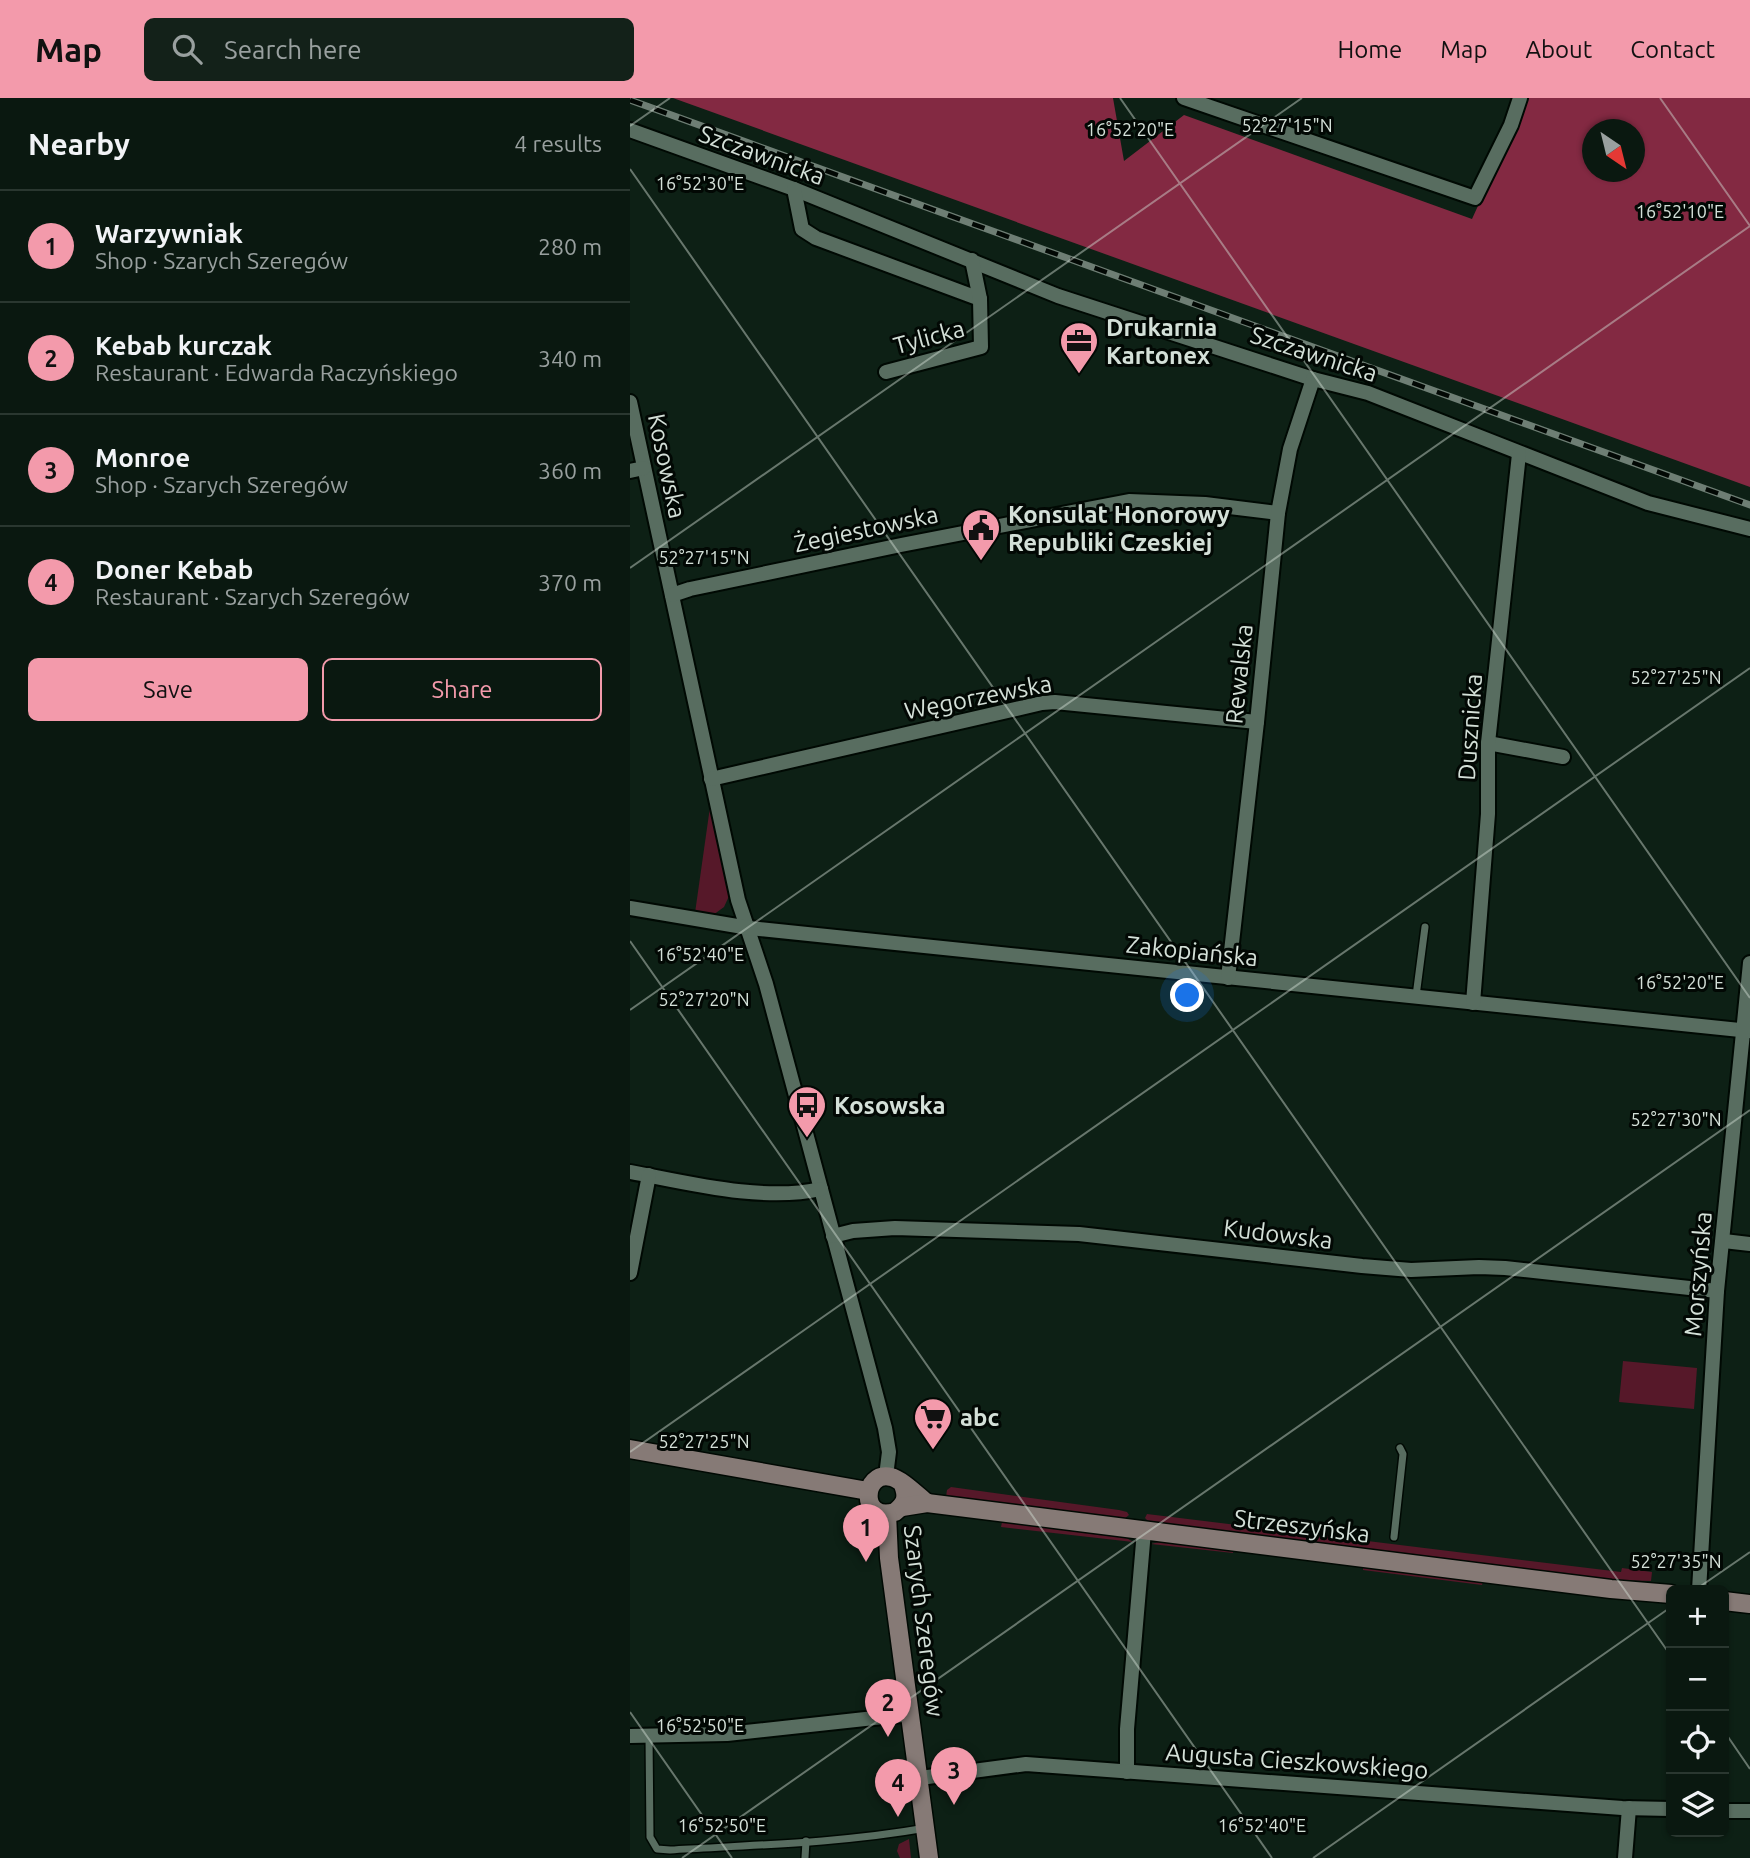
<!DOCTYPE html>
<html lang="en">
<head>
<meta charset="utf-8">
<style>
  :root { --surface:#0a1810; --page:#132119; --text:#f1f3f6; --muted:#99a09f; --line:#2a3730; --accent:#f39aab }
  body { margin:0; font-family:Ubuntu,sans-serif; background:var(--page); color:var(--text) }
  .controls { position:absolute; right:21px; bottom:21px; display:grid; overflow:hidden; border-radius:10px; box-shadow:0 2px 5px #0004 }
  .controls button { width:63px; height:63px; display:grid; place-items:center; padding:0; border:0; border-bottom:2px solid var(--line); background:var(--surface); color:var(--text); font:35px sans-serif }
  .compass { position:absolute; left:952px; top:21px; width:63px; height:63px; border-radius:50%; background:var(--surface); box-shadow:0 2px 5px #0004; rotate:145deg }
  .you { position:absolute; left:558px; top:898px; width:24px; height:24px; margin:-18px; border:5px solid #fff; border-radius:50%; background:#1a73e8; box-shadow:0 0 0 10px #1a73e833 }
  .badge { display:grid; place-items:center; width:46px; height:46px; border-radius:50%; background:var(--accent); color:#111; font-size:23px; font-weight:700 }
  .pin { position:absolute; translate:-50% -58px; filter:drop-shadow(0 2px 4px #0008) }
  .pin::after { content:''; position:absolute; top:37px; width:24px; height:21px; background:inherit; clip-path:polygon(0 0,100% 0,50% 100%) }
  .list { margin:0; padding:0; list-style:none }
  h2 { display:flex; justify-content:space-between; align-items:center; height:91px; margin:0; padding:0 28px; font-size:30px }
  h2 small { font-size:23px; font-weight:400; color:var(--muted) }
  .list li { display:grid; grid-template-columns:46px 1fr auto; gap:21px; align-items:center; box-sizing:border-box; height:112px; padding:0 28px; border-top:2px solid var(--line) }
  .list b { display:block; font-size:26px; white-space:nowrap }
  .list p { margin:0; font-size:23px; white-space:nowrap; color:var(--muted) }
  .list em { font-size:23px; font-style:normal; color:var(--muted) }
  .actions { display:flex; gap:14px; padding:21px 28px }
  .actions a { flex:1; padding:16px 0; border:2px solid var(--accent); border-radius:10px; text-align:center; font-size:24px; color:var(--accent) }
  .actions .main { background:var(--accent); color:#111 }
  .icon { flex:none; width:38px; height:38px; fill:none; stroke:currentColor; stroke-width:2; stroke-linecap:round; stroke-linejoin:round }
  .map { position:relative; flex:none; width:1120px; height:1760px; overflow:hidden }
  header { display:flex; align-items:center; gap:42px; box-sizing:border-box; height:98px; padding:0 35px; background:var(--accent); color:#111 }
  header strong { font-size:33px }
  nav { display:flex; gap:38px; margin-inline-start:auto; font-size:24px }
  .search { width:490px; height:63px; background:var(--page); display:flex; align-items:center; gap:18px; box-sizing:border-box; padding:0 24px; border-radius:10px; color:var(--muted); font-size:26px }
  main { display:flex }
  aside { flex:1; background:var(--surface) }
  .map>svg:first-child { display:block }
</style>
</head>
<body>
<header>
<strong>Map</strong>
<div class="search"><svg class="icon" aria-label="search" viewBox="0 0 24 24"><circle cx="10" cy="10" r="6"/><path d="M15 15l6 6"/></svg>Search here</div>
<nav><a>Home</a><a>Map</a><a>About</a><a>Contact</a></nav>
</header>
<main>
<aside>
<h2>Nearby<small>4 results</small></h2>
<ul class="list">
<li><span class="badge">1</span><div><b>Warzywniak</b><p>Shop · Szarych Szeregów</p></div><em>280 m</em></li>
<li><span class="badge">2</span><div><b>Kebab kurczak</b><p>Restaurant · Edwarda Raczyńskiego</p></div><em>340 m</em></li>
<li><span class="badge">3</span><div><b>Monroe</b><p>Shop · Szarych Szeregów</p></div><em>360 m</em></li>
<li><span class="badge">4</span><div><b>Doner Kebab</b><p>Restaurant · Szarych Szeregów</p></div><em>370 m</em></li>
</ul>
<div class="actions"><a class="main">Save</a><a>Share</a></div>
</aside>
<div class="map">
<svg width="1120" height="1760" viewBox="0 0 1120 1760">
  <rect width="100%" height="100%" fill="#0d2015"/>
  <g fill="#561829">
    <polygon points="80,709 100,796 94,809 83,817 65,815"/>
    <polygon points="993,1263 1067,1270 1064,1311 989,1304"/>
    <polygon points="321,1389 489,1412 497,1414 499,1417 494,1421 488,1421 316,1399 317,1392"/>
    <polygon points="517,1416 991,1474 992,1470 1022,1474 1021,1483 986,1482 519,1424 515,1420"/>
    <polygon points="372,1424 495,1439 503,1444 371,1429"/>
    <polygon points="529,1444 603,1453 603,1455 521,1446"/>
    <polygon points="733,1469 853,1484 852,1487 733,1472"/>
    <polygon points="279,1741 281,1760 270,1760 267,1753 269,1746"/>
  </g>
  <path fill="#832942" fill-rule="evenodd" d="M43,0H483L494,63L554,17L842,121L897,0H1120V389ZM962,32H1004V74H962Z"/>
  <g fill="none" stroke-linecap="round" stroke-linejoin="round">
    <defs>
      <g id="lane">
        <polyline points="786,898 795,829"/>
        <polyline points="764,1439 773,1356 770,1350"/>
        <path d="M19,1638L20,1739L27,1751L40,1752C125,1747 211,1745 296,1730"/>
        <polyline points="175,1760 176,1743"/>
      </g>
      <g id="street">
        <polyline points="554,0 845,100 881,27 890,0"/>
        <polyline points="0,32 164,91 428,198 683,281 738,295 1018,405 1120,431"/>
        <polyline points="164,91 172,131 186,140 350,201"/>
        <polyline points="256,274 351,249 350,201 342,162"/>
        <polyline points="0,304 108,802 136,886 255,1330 259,1354 256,1378"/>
        <polyline points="0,373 14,370"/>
        <polyline points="42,497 60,491 271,447 499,403 575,406 648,415"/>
        <polyline points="858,645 933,659"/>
        <polyline points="81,681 412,605 425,604 627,624"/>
        <polyline points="0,810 119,830 1120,933"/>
        <polyline points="598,880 627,624 648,415 660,351 683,281"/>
        <polyline points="843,905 858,716 858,645 889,356"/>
        <path d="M0,1074C59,1085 132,1104 191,1091"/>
        <polyline points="203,1138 223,1133 265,1130 449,1136 732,1168 781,1172 849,1169 875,1170 1087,1193"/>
        <polyline points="1094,1143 1120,1146"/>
        <polyline points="0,1175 19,1077"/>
        <polyline points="1069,1492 1087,1193 1120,865"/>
        <polyline points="0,1638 97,1636 281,1616"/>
        <polyline points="497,1674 497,1631 514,1433"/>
        <polyline points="290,1680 396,1666 992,1710 1041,1711"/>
        <polyline points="1094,1713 1120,1713"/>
        <polyline points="995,1760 999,1710"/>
      </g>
      <g id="secondary">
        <polyline points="0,1351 238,1393"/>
        <path d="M273,1387C278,1400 275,1406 265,1414C229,1425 232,1372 261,1379C271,1381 288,1398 297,1405"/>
        <polyline points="272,1409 297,1405 981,1491 1041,1496"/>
        <polyline points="257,1416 259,1460 299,1760"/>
        <polyline points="1094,1503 1120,1506"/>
      </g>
    </defs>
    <use href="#lane" stroke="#000903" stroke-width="10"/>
    <use href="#street" stroke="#000903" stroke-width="18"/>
    <use href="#secondary" stroke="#000903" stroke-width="21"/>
    <use href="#lane" stroke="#586d60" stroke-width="7"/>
    <use href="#street" stroke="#586d60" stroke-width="14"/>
    <use href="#secondary" stroke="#867a76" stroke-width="18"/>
    <defs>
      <polyline id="rail" points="0,2 1120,407"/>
    </defs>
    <use href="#rail" stroke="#6e7e74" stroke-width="7"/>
    <use href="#rail" stroke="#020804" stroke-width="4.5" stroke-dasharray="13" stroke-linecap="butt"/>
  </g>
  <path fill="none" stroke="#d4e0d8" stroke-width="2" stroke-opacity="0.45" d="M490,0L1120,900M1030,0L1120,128M0,28L40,0M0,71L1041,1558M0,470L672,0M0,843L642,1760M0,912L1120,128M0,1354L1120,570M1065,1492L1120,1454M0,1614L102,1760M1094,1633L1120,1671M52,1760L1120,1012M683,1760L1041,1509"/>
  <defs>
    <symbol id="office-pin" viewBox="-11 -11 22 30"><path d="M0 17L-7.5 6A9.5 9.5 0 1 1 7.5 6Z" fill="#f39aab" stroke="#020804"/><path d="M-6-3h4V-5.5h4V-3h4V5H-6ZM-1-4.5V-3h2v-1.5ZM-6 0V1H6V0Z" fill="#111"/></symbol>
    <symbol id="civic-pin" viewBox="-11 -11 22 30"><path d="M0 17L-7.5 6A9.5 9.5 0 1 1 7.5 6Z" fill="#f39aab" stroke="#020804"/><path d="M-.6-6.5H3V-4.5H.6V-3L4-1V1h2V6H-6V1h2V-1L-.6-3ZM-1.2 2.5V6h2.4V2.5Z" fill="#111"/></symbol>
    <symbol id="bus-pin" viewBox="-11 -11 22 30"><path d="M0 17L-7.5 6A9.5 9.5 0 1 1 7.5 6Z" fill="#f39aab" stroke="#020804"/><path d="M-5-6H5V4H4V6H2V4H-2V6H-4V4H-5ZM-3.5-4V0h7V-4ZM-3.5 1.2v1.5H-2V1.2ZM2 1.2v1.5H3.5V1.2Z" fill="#111"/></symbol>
    <symbol id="supermarket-pin" viewBox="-11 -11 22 30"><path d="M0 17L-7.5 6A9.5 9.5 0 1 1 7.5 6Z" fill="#f39aab" stroke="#020804"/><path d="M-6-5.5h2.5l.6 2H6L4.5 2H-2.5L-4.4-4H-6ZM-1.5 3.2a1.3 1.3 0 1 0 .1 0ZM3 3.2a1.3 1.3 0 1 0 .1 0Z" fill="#111"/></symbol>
  </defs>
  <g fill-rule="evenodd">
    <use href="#office-pin" x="427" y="221" width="44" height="60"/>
    <use href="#civic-pin" x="329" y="408" width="44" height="60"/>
    <use href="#bus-pin" x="155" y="985" width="44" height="60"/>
    <use href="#supermarket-pin" x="281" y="1297" width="44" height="60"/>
  </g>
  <g text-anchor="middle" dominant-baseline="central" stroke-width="6" stroke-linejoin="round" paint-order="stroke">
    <g font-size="24" fill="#d4e0d8" stroke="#020804">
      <text transform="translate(132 57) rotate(20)">Szczawnicka</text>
      <text transform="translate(299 239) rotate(-15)">Tylicka</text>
      <text transform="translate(684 256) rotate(18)">Szczawnicka</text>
      <text transform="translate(37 368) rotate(78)">Kosowska</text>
      <text transform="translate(236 431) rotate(-12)">Żegiestowska</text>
      <text transform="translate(609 576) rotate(-84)">Rewalska</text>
      <text transform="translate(348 599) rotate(-11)">Węgorzewska</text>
      <text transform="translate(840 629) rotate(-86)">Dusznicka</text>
      <text transform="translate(562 853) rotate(6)">Zakopiańska</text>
      <text transform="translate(648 1136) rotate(7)">Kudowska</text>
      <text transform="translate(1068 1176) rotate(-85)">Morszyńska</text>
      <text transform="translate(672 1428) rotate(7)">Strzeszyńska</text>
      <text transform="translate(294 1523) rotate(83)">Szarych Szeregów</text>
      <text transform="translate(667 1663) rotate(4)">Augusta Cieszkowskiego</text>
    </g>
    <g font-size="24" font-weight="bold" fill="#d4e0d8" stroke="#020804" text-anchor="start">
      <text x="476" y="229">Drukarnia<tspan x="476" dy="28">Kartonex</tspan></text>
      <text x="378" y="416">Konsulat Honorowy<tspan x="378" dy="28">Republiki Czeskiej</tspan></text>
      <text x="204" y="1007">Kosowska</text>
      <text x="330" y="1319">abc</text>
    </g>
  </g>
  <g font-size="18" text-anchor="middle" fill="#d4e0d8" stroke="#020804" stroke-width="6" stroke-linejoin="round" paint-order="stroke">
    <text x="657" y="34">52°27'15"N</text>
    <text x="500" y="38">16°52'20"E</text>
    <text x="70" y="92">16°52'30"E</text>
    <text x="1050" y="120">16°52'10"E</text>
    <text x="74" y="466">52°27'15"N</text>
    <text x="1046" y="586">52°27'25"N</text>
    <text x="70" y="863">16°52'40"E</text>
    <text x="1050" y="891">16°52'20"E</text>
    <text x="74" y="908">52°27'20"N</text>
    <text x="1046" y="1028">52°27'30"N</text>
    <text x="74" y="1350">52°27'25"N</text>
    <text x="1046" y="1470">52°27'35"N</text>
    <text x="70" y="1634">16°52'50"E</text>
    <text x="92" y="1734">16°52'50"E</text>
    <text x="632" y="1734">16°52'40"E</text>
  </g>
</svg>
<div class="controls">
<button>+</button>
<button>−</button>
<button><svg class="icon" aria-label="locate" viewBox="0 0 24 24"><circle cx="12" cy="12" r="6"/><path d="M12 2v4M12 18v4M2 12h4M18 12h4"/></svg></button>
<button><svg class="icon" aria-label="layers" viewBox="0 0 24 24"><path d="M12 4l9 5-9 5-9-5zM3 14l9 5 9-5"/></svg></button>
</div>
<svg class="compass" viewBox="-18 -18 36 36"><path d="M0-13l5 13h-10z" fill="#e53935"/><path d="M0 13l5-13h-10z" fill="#99a09f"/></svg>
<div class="you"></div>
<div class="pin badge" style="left:236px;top:1464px">1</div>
<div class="pin badge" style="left:258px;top:1639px">2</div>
<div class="pin badge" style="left:324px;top:1707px">3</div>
<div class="pin badge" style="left:268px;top:1719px">4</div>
</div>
</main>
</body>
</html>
